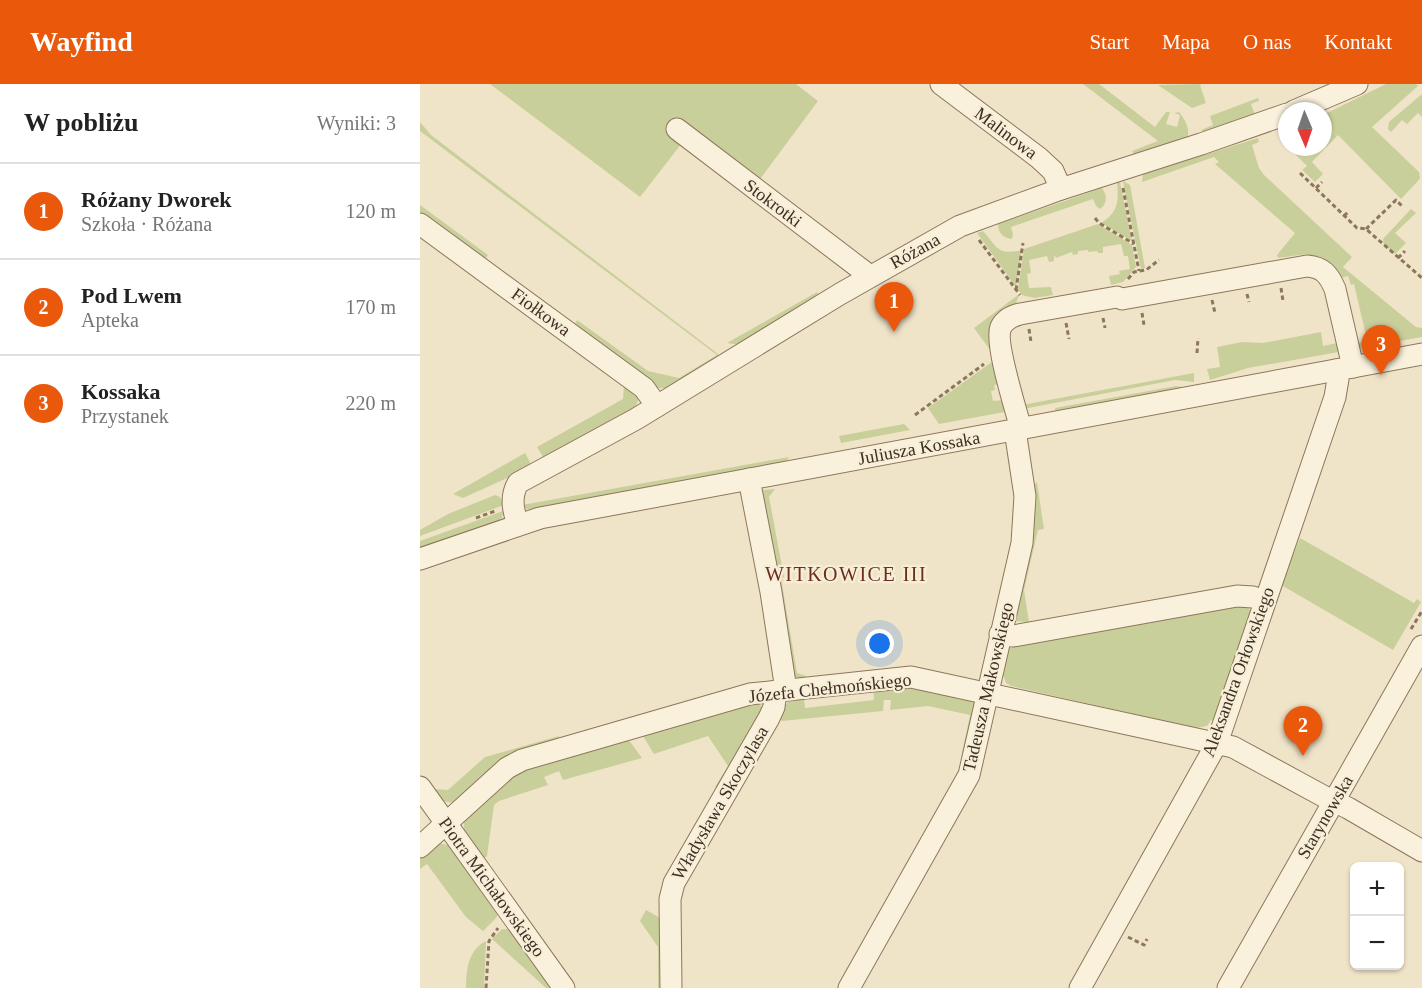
<!DOCTYPE html>
<html lang="pl">
<head>
<meta charset="utf-8">
<style>
  :root { --surface:#fff; --page:#f6f6f6; --text:#222; --muted:#767676; --line:#e0e0e0; --accent:#ea580c }
  body { margin:0; font-family:Georgia,serif; background:var(--page); color:var(--text) }
  .controls { position:absolute; right:18px; bottom:18px; display:grid; overflow:hidden; border-radius:9px; box-shadow:0 2px 4px #0004 }
  .controls button { width:54px; height:54px; display:grid; place-items:center; padding:0; border:0; border-bottom:2px solid var(--line); background:var(--surface); color:var(--text); font:30px sans-serif }
  .compass { position:absolute; left:858px; top:18px; width:54px; height:54px; border-radius:50%; background:var(--surface); box-shadow:0 2px 4px #0004; rotate:178deg }
  .you { position:absolute; left:460px; top:560px; width:21px; height:21px; margin:-15px; border:4px solid #fff; border-radius:50%; background:#1a73e8; box-shadow:0 0 0 9px #1a73e833 }
  .badge { display:grid; place-items:center; width:39px; height:39px; border-radius:50%; background:var(--accent); color:#fff; font-size:20px; font-weight:700 }
  .pin { position:absolute; translate:-50% -50px; filter:drop-shadow(0 2px 3px #0008) }
  .pin::after { content:''; position:absolute; top:32px; width:21px; height:18px; background:inherit; clip-path:polygon(0 0,100% 0,50% 100%) }
  .list { margin:0; padding:0; list-style:none }
  h2 { display:flex; justify-content:space-between; align-items:center; height:78px; margin:0; padding:0 24px; font-size:26px }
  h2 small { font-size:20px; font-weight:400; color:var(--muted) }
  .list li { display:grid; grid-template-columns:39px 1fr auto; gap:18px; align-items:center; box-sizing:border-box; height:96px; padding:0 24px; border-top:2px solid var(--line) }
  .list b { display:block; font-size:22px; white-space:nowrap }
  .list p { margin:0; font-size:20px; white-space:nowrap; color:var(--muted) }
  .list em { font-size:20px; font-style:normal; color:var(--muted) }
  .map { position:relative; flex:none; width:1002px; height:904px; overflow:hidden }
  header { display:flex; align-items:center; gap:36px; box-sizing:border-box; height:84px; padding:0 30px; background:var(--accent); color:#fff }
  header strong { font-size:28px }
  nav { display:flex; gap:33px; margin-inline-start:auto; font-size:21px }
  main { display:flex }
  aside { flex:1; background:var(--surface) }
  .map>svg:first-child { display:block }
</style>
</head>
<body>
<header>
<strong>Wayfind</strong>
<nav><a>Start</a><a>Mapa</a><a>O nas</a><a>Kontakt</a></nav>
</header>
<main>
<aside>
<h2>W pobliżu<small>Wyniki: 3</small></h2>
<ul class="list">
<li><span class="badge">1</span><div><b>Różany Dworek</b><p>Szkoła · Różana</p></div><em>120 m</em></li>
<li><span class="badge">2</span><div><b>Pod Lwem</b><p>Apteka</p></div><em>170 m</em></li>
<li><span class="badge">3</span><div><b>Kossaka</b><p>Przystanek</p></div><em>220 m</em></li>
</ul>
</aside>
<div class="map">
<svg width="1002" height="904" viewBox="0 0 1002 904">
  <rect width="100%" height="100%" fill="#f0e4c8"/>
  <g fill="#c9cf9b">
    <polygon points="70,0 376,0 398,17 329,110 262,59 220,113"/>
    <path d="M663,0H679L735,43L746,28H750L746,40L757,43L760,31L754,29L759,28C765,35 771,46 767,55L715,72L712,67L738,57Z"/>
    <polygon points="782,0 780,1 786,19 772,24 738,1"/>
    <polygon points="966,0 996,0 998,2 952,43 999,88 1000,94 998,97 981,115 918,51 892,78 903,90 895,98 882,86 887,82 876,71 873,63 903,63 903,31"/>
    <polygon points="1002,10 1002,33 998,29 987,40 982,36 971,48 968,45 969,38"/>
    <polygon points="838,14 839,17 831,20 836,33 785,49 781,46 793,41 790,32"/>
    <polygon points="0,38 11,51 298,270 298,276 247,304 238,304 154,241 157,236 228,287 259,294 297,271 0,47"/>
    <polygon points="838,54 839,58 832,61 839,84 844,91 932,173 923,183 996,243 1002,244 1002,253 935,265 934,260 947,256 934,200 931,201 928,192 918,195 889,175 887,170 858,174 857,171 875,149 802,86 795,80 799,78 794,73 722,98 723,90"/>
    <polygon points="703,97 710,101 725,184 721,185"/>
    <path d="M699,98H700L712,157L681,139C698,129 699,117 697,99Z"/>
    <path d="M682,104C687,111 688,119 680,125L676,122L673,115L591,143L593,150L592,155C583,154 578,149 578,140Z"/>
    <polygon points="0,121 68,171 65,176 0,132"/>
    <polygon points="991,125 996,129 975,149 986,159 975,170 964,161 963,155"/>
    <polygon points="678,140 712,161 716,183 703,198 691,201 689,192 700,190 699,187 710,185 708,172 704,172 701,160 683,163 683,169 678,169 677,167 668,168 668,166 658,167 658,170 653,171 652,168 636,174 634,171 634,177 629,178 627,172 609,176 611,189 607,190 609,204 631,203 633,211 614,214 602,211 598,205 604,165"/>
    <path d="M563,147C577,162 576,172 602,166L596,203L557,149Z"/>
    <polygon points="397,208 399,213 321,261 307,259"/>
    <polygon points="598,211 599,212 573,270 554,244"/>
    <polygon points="901,248 903,262 917,259 919,268 828,284 790,296 787,285 800,283 797,263 822,258 843,259"/>
    <polygon points="576,275 581,300 574,301 575,306 571,307 573,317 584,316 590,327 519,340 508,324"/>
    <polygon points="774,289 774,298 755,296 603,325 602,321"/>
    <polygon points="204,301 216,306 219,315 213,327 129,374 123,373 117,363 203,315"/>
    <polygon points="756,302 771,304 636,330 635,324"/>
    <polygon points="484,340 490,346 421,359 419,352"/>
    <polygon points="105,369 110,378 109,384 43,414 33,410"/>
    <polygon points="369,373 366,379 112,427 106,425 102,421"/>
    <polygon points="617,398 624,445 618,446 604,506 609,538 589,537 611,404"/>
    <polygon points="355,405 349,413 364,493 361,494 377,589 386,592 382,597 373,591 341,409 343,406"/>
    <polygon points="75,411 80,413 84,421 0,452 0,446 28,430"/>
    <polygon points="83,427 82,434 76,440 0,466 0,457"/>
    <polygon points="880,454 994,519 997,515 1001,518 973,566 863,502 861,506 859,505"/>
    <polygon points="826,520 832,529 796,638 791,636 787,642 776,644 591,602 586,599 584,593 580,592 584,566 590,560"/>
    <path d="M491,600L557,617L548,670L542,669L550,631L508,622L470,626L471,616H464L463,627L362,637L359,633C362,624 366,619 374,613L384,615L385,624L454,616L453,604Z"/>
    <polygon points="337,617 344,626 301,707 295,703 308,682 288,652 234,670 223,652"/>
    <polygon points="139,652 140,658 34,719 22,717 16,713 16,705 28,706 65,673"/>
    <polygon points="208,655 222,674 143,696 139,687 124,693 128,701 79,717 74,721 67,772 62,776 44,749 44,736 91,689"/>
    <polygon points="18,759 32,762 79,828 76,834 63,847 46,833 7,780 0,785 0,771"/>
    <polygon points="226,826 244,836 245,904 238,904 238,863 220,837"/>
    <polygon points="82,845 89,845 135,904 126,904 72,855"/>
    <path d="M66,857L64,904H46C46,886 48,866 66,857Z"/>
  </g>
  <g fill="none" stroke-linecap="round" stroke-linejoin="round">
    <defs>
      <g id="minor">
        <polyline points="521,0 619,74 633,87 641,105"/>
        <polyline points="874,27 937,0"/>
        <polyline points="257,45 450,192"/>
        <polyline points="0,140 224,304 237,322"/>
        <path d="M702,215L887,182C903,183 909,191 915,205L933,283"/>
        <path d="M601,345C596,326 574,257 581,243C585,235 592,232 600,230L697,213"/>
        <polyline points="329,395 351,508 366,606"/>
        <path d="M98,441C93,426 90,413 98,399L216,335L420,210L540,142L641,105L781,60L867,30"/>
        <polyline points="0,475 120,434 1002,270"/>
        <polyline points="580,550 593,552 817,512 833,513 844,517"/>
        <polyline points="0,703 144,904"/>
        <polyline points="0,763 87,684 102,676 330,610 491,593 813,663 905,713 928,724 1002,767"/>
        <polyline points="251,904 250,815 254,799 349,634 354,623 356,607"/>
        <polyline points="429,904 549,691 602,459 605,412 595,346"/>
        <polyline points="660,904 797,659 915,313 918,295 916,286"/>
        <polyline points="808,904 1002,562"/>
      </g>
    </defs>
    <use href="#minor" stroke="#8d765c" stroke-width="23"/>
    <g stroke="#8d765c" stroke-width="3" stroke-dasharray="4.5 3" stroke-linecap="butt">
      <polyline points="880,89 937,144 946,145 1002,194"/>
      <polyline points="703,104 719,187"/>
      <polyline points="896,104 902,98"/>
      <polyline points="924,132 929,127"/>
      <polyline points="675,134 679,139 714,160"/>
      <polyline points="946,145 976,116 982,122"/>
      <polyline points="559,156 600,211"/>
      <polyline points="978,174 985,167"/>
      <polyline points="708,195 714,188 726,186 739,176"/>
      <polyline points="861,204 863,217"/>
      <polyline points="596,206 603,159"/>
      <polyline points="827,210 829,218"/>
      <polyline points="792,216 795,229"/>
      <polyline points="722,229 724,241"/>
      <polyline points="683,234 685,244"/>
      <polyline points="646,239 649,255"/>
      <polyline points="609,245 611,258"/>
      <polyline points="777,269 778,254"/>
      <polyline points="495,331 564,280"/>
      <polyline points="56,434 75,427"/>
      <polyline points="991,545 1002,527"/>
      <polyline points="708,853 724,861 727,855"/>
      <polyline points="66,904 69,857 78,844"/>
    </g>
    <use href="#minor" stroke="#faf1dc" stroke-width="21"/>
  </g>
  <g text-anchor="middle" dominant-baseline="central" stroke-width="4.5" stroke-linejoin="round" paint-order="stroke">
    <g font-size="18" fill="#3d2e20" stroke="#f7eed8">
      <text transform="translate(586 49) rotate(37)">Malinowa</text>
      <text transform="translate(353 119) rotate(37)">Stokrotki</text>
      <text transform="translate(495 167) rotate(-29)">Różana</text>
      <text transform="translate(121 228) rotate(36)">Fiołkowa</text>
      <text transform="translate(499 364) rotate(-10)">Juliusza Kossaka</text>
      <text transform="translate(818 588) rotate(-70)">Aleksandra Orłowskiego</text>
      <text transform="translate(568 603) rotate(-77)">Tadeusza Makowskiego</text>
      <text transform="translate(410 604) rotate(-6)">Józefa Chełmońskiego</text>
      <text transform="translate(300 719) rotate(-60)">Władysława Skoczylasa</text>
      <text transform="translate(905 733) rotate(-60)">Starynowska</text>
      <text transform="translate(72 803) rotate(54)">Piotra Michałowskiego</text>
    </g>
    <g font-size="20" letter-spacing="1.5" fill="#6b2e1e" stroke="#f7eed8">
      <text x="426" y="490">WITKOWICE III</text>
    </g>
  </g>
</svg>
<div class="controls">
<button>+</button>
<button>−</button>
</div>
<svg class="compass" viewBox="-18 -18 36 36"><path d="M0-13l5 13h-10z" fill="#e53935"/><path d="M0 13l5-13h-10z" fill="#767676"/></svg>
<div class="you"></div>
<div class="pin badge" style="left:474px;top:248px">1</div>
<div class="pin badge" style="left:883px;top:672px">2</div>
<div class="pin badge" style="left:961px;top:291px">3</div>
</div>
</main>
</body>
</html>
